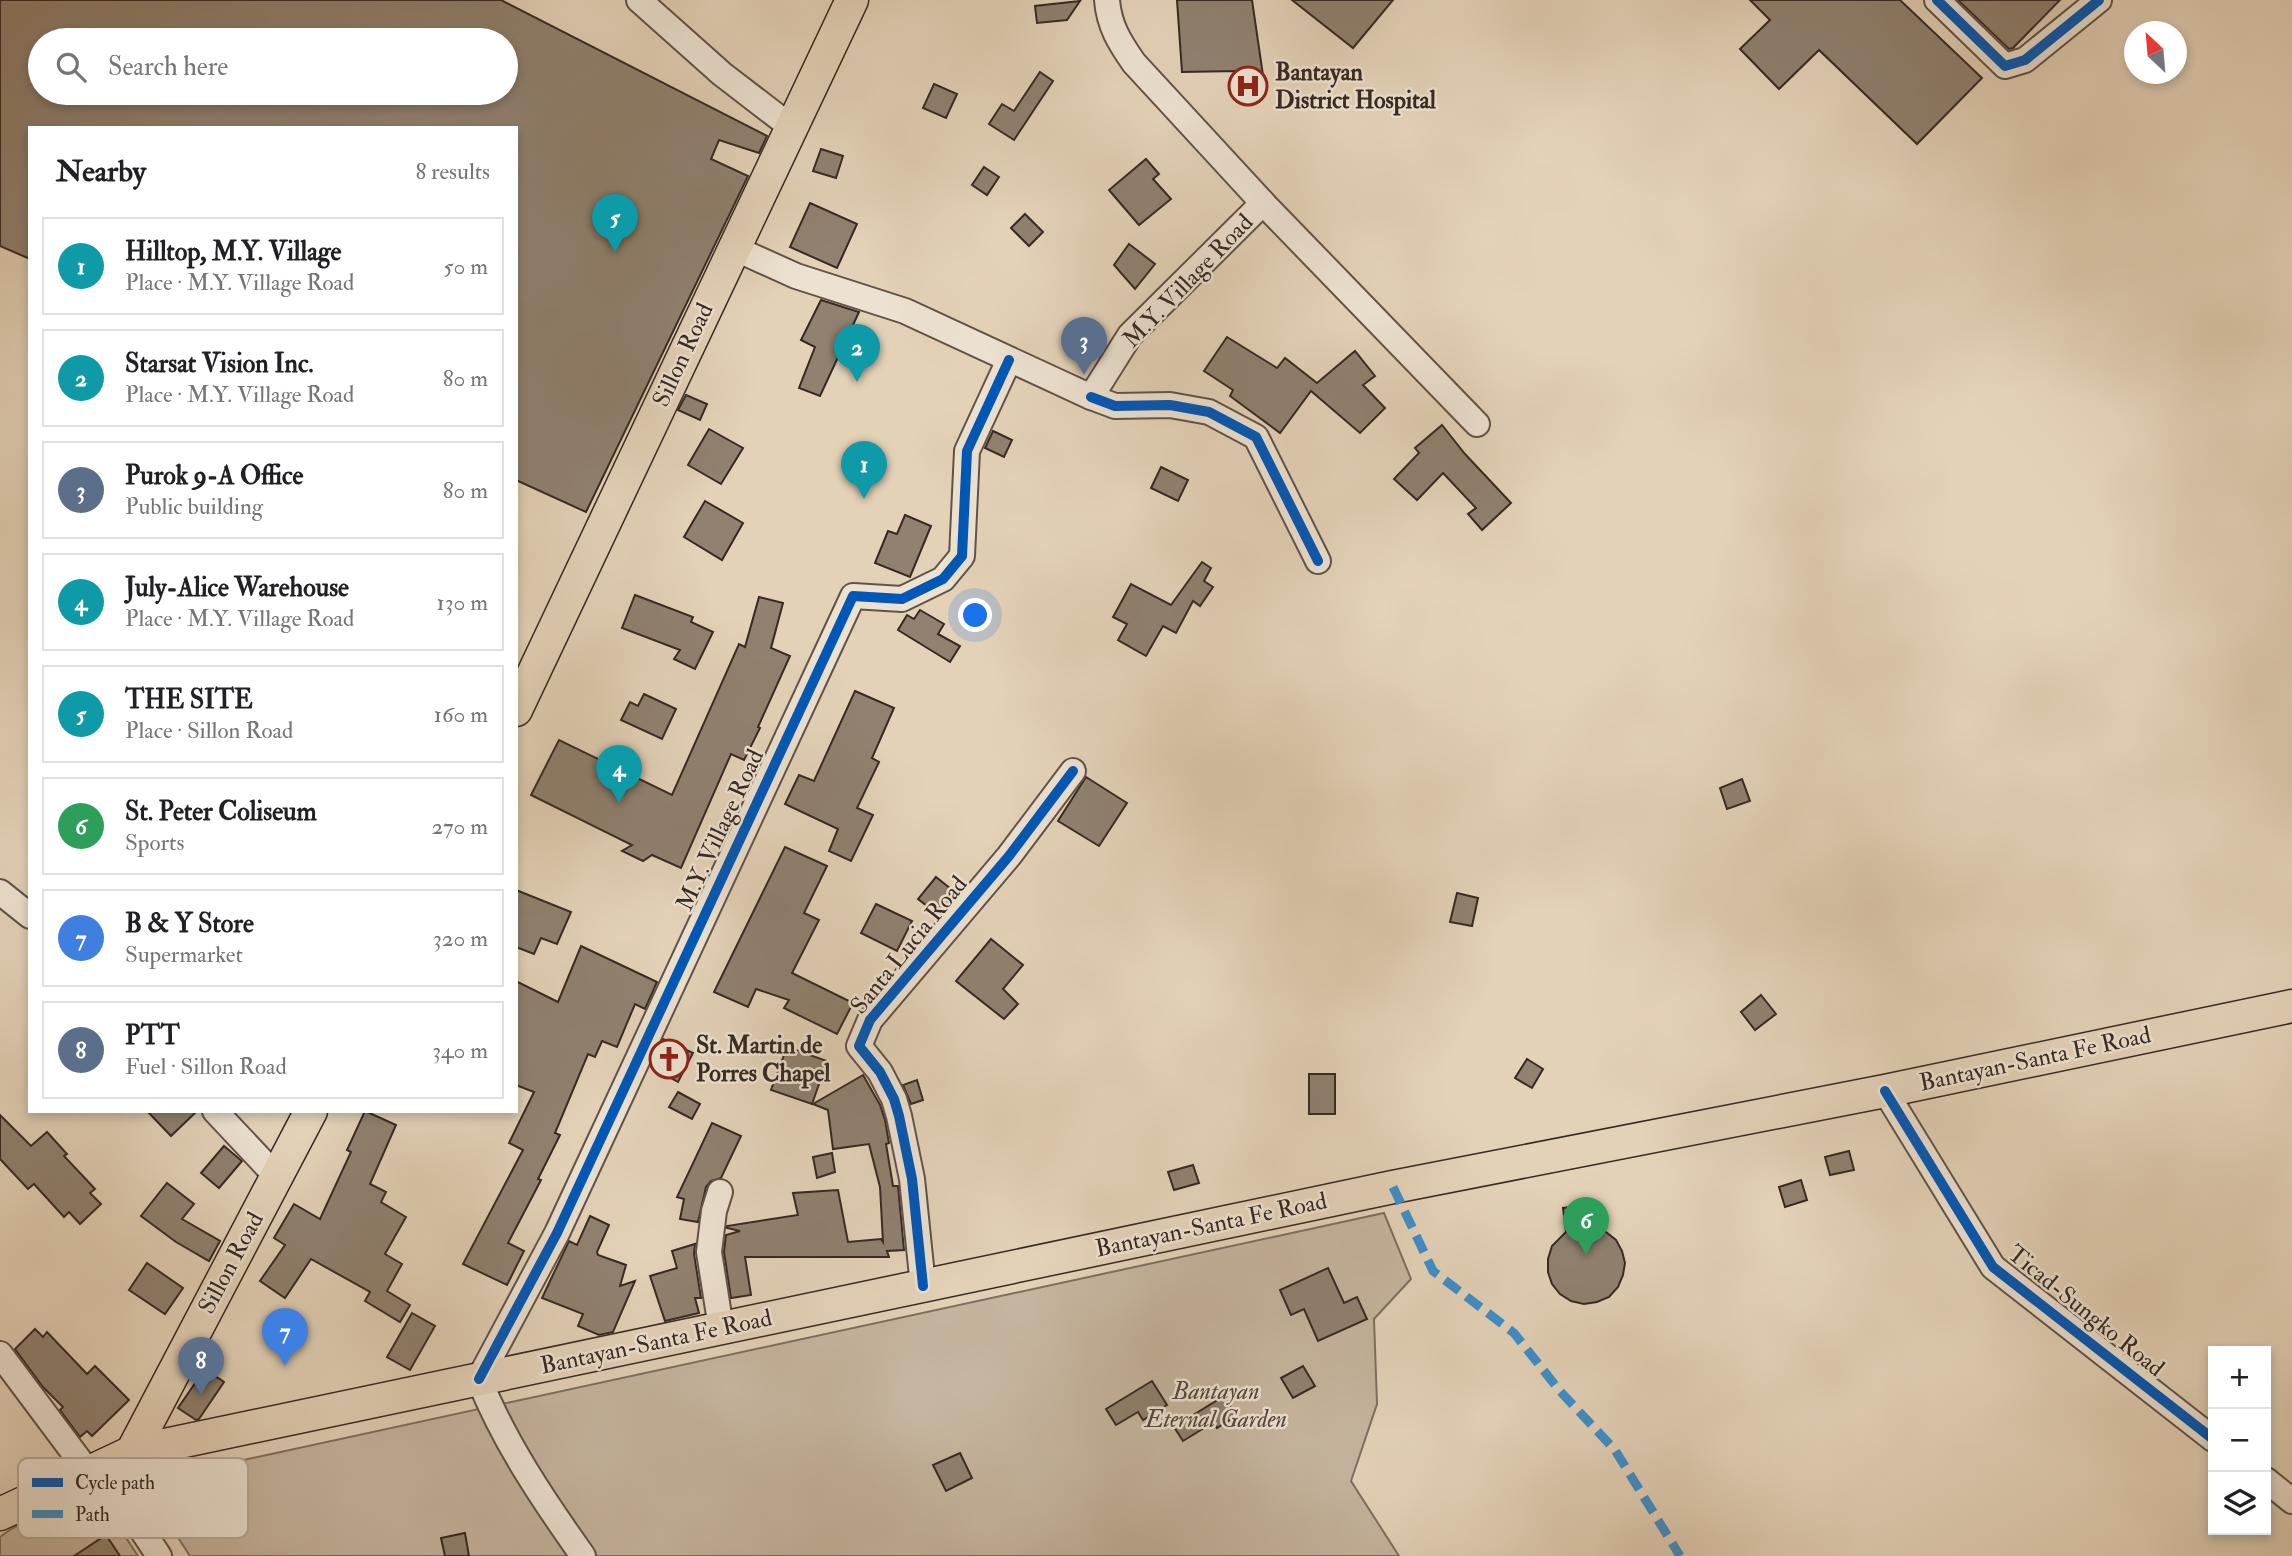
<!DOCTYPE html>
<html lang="en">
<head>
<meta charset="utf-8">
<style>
  :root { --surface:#fff; --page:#f2f2f2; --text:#202124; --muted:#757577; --line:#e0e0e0; --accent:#b45309 }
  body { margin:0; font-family:"IM FELL Double Pica",serif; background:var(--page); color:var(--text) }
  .controls { position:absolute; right:21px; bottom:21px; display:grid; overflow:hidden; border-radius:0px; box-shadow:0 4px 10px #0003 }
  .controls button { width:63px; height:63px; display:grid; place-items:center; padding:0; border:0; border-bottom:2px solid var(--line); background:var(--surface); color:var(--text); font:35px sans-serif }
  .compass { position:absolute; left:2124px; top:21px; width:63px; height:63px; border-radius:50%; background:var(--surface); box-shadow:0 4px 10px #0003; rotate:334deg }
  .you { position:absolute; left:976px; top:616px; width:24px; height:24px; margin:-18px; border:5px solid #fff; border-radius:50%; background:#1a73e8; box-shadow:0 0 0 10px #1a73e833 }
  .badge { display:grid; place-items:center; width:46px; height:46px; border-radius:50%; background:var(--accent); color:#fff; font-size:23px; font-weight:700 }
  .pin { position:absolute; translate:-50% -58px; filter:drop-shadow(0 2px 4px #0008) }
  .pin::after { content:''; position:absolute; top:37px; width:24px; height:21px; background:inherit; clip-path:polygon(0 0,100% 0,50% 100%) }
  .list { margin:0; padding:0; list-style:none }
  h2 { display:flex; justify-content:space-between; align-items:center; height:91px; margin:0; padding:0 28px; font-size:30px }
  h2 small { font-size:23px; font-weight:400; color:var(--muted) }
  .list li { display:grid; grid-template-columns:46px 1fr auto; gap:21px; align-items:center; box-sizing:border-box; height:98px; margin:0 14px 14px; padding:0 14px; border:2px solid var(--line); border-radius:0px }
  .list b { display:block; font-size:26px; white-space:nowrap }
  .list p { margin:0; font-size:23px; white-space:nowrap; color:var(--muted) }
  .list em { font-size:23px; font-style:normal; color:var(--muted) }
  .icon { flex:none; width:38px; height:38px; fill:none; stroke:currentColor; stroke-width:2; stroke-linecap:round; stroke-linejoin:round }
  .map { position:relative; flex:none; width:2292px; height:1556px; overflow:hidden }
  .search { position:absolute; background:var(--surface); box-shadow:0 4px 10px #0003; left:28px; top:28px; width:490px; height:77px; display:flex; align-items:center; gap:18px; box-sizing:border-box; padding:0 24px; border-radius:38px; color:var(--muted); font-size:26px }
  .panel { position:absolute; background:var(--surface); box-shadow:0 4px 10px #0003; left:28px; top:126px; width:490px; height:987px; border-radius:0px }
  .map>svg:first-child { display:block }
</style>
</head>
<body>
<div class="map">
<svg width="2292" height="1556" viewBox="0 0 2292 1556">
  <rect width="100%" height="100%" fill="#e4d2b8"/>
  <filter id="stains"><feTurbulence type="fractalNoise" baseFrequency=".00286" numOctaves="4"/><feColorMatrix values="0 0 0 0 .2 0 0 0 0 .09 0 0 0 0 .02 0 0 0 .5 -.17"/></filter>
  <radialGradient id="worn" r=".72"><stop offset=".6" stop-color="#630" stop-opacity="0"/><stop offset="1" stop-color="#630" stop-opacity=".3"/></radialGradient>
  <g fill="#c6b59f" stroke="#7e6f61" stroke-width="2">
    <polygon points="1384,1213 1411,1279 1374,1319 1377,1404 1351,1481 1399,1556 190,1556 142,1482"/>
    <polygon points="94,1489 138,1556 0,1556 0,1537 11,1529"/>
  </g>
  <g fill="#908170" stroke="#362923" stroke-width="2" fill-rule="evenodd">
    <path d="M0,0H501L767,136L759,153L719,140L711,159L748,176L586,512L516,480V128H30V259L0,246ZM40,40H506V93H40Z"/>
    <polygon points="1177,0 1252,0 1264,82 1239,84 1238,71 1182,72"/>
    <polygon points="1292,0 1393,0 1353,48"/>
    <polygon points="1750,0 1900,0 1982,78 1917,144 1819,50 1779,89 1740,49 1770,20"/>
    <polygon points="1958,0 2060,0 2013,48 2009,49"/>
    <polygon points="1080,1 1067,20 1037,23 1035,6"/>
    <polygon points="1040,72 1053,81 1014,140 989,124 1002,104 1014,111"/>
    <polygon points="934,84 957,94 946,118 923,108"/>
    <polygon points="821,149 843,156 836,178 813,171"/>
    <polygon points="1146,159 1159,174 1153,179 1171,199 1139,225 1109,190"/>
    <polygon points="984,167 999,177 987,195 972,185"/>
    <polygon points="810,203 857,224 837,268 790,247"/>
    <polygon points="1025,214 1043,232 1029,246 1011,228"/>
    <polygon points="1129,244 1155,264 1135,289 1114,265"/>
    <polygon points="821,300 859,312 820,396 799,388 815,347 801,340"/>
    <polygon points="1227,337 1277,368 1285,358 1317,383 1355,351 1375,376 1363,385 1385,408 1360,433 1311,391 1280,433 1230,396 1233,390 1204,371"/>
    <polygon points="686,395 707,404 700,420 678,410"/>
    <polygon points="1442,425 1465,454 1511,503 1482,530 1468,514 1476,508 1443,473 1417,500 1394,479 1419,453 1415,448"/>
    <polygon points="709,429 743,448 721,484 688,465"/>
    <polygon points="993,431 1012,440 1004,457 985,448"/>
    <polygon points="1161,467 1188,480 1178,501 1151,488"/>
    <polygon points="705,501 743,523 722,560 684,537"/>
    <polygon points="905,515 931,526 910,577 875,563 888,531 897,534"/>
    <polygon points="1202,562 1211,568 1204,581 1213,587 1200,606 1193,601 1176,633 1163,626 1146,656 1118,640 1127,624 1113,617 1131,584 1171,605"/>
    <polygon points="635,595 693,617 691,622 713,632 695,669 674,659 680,650 622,628"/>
    <polygon points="759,597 783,603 771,648 790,656 758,727 760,728 744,760 731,754 681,868 652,855 643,861 622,851 632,845 531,795 559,740 672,795 739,644 745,647"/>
    <polygon points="920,610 944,624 938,634 960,646 950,662 898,630 907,615 914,619"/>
    <polygon points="855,691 894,708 872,758 879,762 857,808 873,815 851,861 829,851 838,829 785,804 799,775 814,781"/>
    <polygon points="644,694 676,709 662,739 621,720 630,702 638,706"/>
    <polygon points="1086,777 1127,803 1099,846 1058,821"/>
    <polygon points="1742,779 1750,801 1727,809 1720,788"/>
    <polygon points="785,847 827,866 804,913 819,920 792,973 853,1003 837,1034 784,1008 789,1000 756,989 748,1007 714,992"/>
    <polygon points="936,877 956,893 939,915 918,899"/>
    <polygon points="516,890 571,912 557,944 541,938 534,954 516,947"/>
    <polygon points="1457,893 1478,898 1472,926 1450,922"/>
    <polygon points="876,904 912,921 897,951 861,933"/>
    <polygon points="991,939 1023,965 1003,989 1018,1004 1004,1019 956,981"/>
    <polygon points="581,946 657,982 645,1009 635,1004 617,1047 602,1041 595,1057 588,1054 555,1133 560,1135 538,1179 541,1180 508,1243 524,1251 507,1285 463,1264 523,1150 509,1143 534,1092 516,1085 516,981 558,1002"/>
    <polygon points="1761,995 1776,1014 1755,1030 1741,1012"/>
    <polygon points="663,1039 693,1053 678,1082 651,1067"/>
    <polygon points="787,1047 827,1061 812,1104 771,1090"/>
    <polygon points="1527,1059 1543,1069 1532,1088 1515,1078"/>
    <rect x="1309" y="1074" width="26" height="40"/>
    <polygon points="863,1075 880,1105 885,1120 889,1143 886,1144 893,1186 898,1186 904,1250 887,1251 889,1257 745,1257 751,1295 731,1298 724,1252 726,1235 740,1231 727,1228 727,1226 798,1215 793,1193 838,1190 848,1242 881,1239 883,1242 880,1187 869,1144 833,1149 828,1110 813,1104"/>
    <polygon points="917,1080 923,1100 911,1104 903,1085"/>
    <polygon points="678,1092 700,1104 692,1119 669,1107"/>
    <polygon points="147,1111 197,1111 171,1136"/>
    <polygon points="365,1111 396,1125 370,1184 386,1192 381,1202 406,1217 385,1254 402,1264 387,1291 410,1305 400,1322 365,1301 370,1292 311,1259 285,1298 260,1281 285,1245 274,1238 294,1204 320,1219 351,1152 347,1150"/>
    <polygon points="0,1115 31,1146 47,1132 67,1154 64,1156 95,1189 90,1193 101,1204 80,1224 69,1212 64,1217 34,1184 28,1189 0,1159"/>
    <polygon points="712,1123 741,1136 721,1178 711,1181 706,1187 698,1222 680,1219 684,1199 677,1197"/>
    <polygon points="224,1146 242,1161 219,1188 201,1173"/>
    <polygon points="1849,1151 1854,1170 1830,1175 1825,1157"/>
    <polygon points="832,1153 835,1172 817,1178 813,1157"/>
    <polygon points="1193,1165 1199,1183 1174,1190 1168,1172"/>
    <polygon points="1801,1180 1807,1200 1785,1207 1779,1187"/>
    <polygon points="167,1183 194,1204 182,1219 220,1241 209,1261 176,1242 141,1216"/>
    <polygon points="1592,1205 1595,1227 1606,1232 1616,1240 1622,1251 1625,1263 1623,1275 1618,1287 1609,1297 1597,1302 1584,1304 1571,1301 1560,1294 1552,1284 1548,1272 1548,1259 1552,1246 1566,1232 1563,1208"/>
    <polygon points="590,1216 609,1225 597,1252 598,1255 626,1265 620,1286 635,1281 613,1332 599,1335 578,1326 583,1314 542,1298 569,1241 577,1245"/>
    <polygon points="695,1244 694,1254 701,1298 695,1298 699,1313 665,1321 650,1276 677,1268 672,1251"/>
    <polygon points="147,1263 183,1288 165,1314 129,1290"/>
    <polygon points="1328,1268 1344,1303 1357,1297 1367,1319 1318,1341 1304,1309 1291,1315 1280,1290"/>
    <polygon points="412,1313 435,1326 410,1370 387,1357"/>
    <polygon points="35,1329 43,1337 47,1332 87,1374 95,1366 129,1400 92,1436 87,1431 80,1437 60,1410 63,1407 43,1387 15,1349"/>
    <polygon points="1303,1366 1315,1386 1293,1398 1281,1378"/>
    <polygon points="205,1369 224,1382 199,1419 196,1420 178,1408"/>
    <polygon points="1152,1381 1167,1405 1143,1420 1138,1412 1116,1425 1106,1409"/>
    <polygon points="1224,1396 1236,1416 1217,1428 1214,1422 1183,1441 1174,1427"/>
    <polygon points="960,1453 972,1478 946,1491 933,1465"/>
    <polygon points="465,1533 469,1556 445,1556 441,1538"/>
    <polygon points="106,1535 120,1556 74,1556"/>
  </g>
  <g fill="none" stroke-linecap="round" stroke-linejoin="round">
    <defs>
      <g id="minor">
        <polyline points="639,0 722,74 791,127"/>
        <polyline points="1937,0 2005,66 2025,60 2099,0"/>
        <polyline points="1263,203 1477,424"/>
        <path d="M734,248L796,276L905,311L1091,397L1130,335L1263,203L1134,63C1120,43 1109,26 1107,0"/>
        <polyline points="1091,397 1115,406 1170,405 1209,412 1256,437 1318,561"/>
        <polyline points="0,892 30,916"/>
        <polyline points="1885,1091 1993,1267 2213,1439"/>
        <polyline points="215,1111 277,1177"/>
        <polyline points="720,1192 714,1211 709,1252 721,1328"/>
        <polyline points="923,1286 912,1179 899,1116 894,1099 880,1072 859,1046 870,1020 1009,856 1073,771"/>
        <polyline points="0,1354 89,1473"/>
        <polyline points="101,1468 159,1556"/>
        <polyline points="2266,1480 2292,1501"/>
        <path d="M583,1556C544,1501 504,1442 479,1379L557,1233L853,596L902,599L943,579L962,556L967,451L1009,360"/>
      </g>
      <g id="major">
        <polyline points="516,710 852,0"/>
        <polyline points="132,1452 311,1111"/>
        <polyline points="0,1514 132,1452 1393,1187 1885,1091 2292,1006"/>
      </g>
    </defs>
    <use href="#minor" stroke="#625348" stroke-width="28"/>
    <use href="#major" stroke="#362923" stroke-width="35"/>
    <use href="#minor" stroke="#ede2d1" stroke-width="24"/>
    <use href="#major" stroke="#e4d2b8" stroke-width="32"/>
    <polyline stroke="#3d8fcb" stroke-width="9" stroke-dasharray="18 9" stroke-linecap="butt" points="1393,1187 1433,1271 1514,1333 1559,1390 1615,1450 1680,1556"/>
    <defs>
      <g id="cycleway">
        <polyline points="1937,0 2005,66 2025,60 2099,0"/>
        <polyline points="1091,397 1115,406 1170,405 1209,412 1256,437 1318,561"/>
        <polyline points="1885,1091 1993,1267 2213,1439"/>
        <polyline points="923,1286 912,1179 899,1116 894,1099 880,1072 859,1046 870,1020 1009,856 1073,771"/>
        <polyline points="479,1379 557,1233 853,596 902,599 943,579 962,556 967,451 1009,360"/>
      </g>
    </defs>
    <use href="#cycleway" stroke="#ede2d1" stroke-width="15"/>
    <use href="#cycleway" stroke="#0057b8" stroke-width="10"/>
  </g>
  <defs>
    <symbol id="hospital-ring" viewBox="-11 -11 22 22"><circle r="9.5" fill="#ede2d1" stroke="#8f2418" stroke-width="1.5"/><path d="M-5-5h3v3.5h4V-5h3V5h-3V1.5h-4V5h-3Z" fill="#8f2418"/></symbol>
    <symbol id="church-ring" viewBox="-11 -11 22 22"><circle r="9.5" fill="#ede2d1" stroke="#8f2418" stroke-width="1.5"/><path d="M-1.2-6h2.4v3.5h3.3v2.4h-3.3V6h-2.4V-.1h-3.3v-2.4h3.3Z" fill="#8f2418"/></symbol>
  </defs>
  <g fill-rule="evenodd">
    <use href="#hospital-ring" x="1226" y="64" width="44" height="44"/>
    <use href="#church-ring" x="647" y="1037" width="44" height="44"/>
  </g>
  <g text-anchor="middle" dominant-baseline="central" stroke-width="5" stroke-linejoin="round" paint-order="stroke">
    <g font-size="24" font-weight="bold" fill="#362923" stroke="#ede2d1" text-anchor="start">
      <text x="1275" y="72">Bantayan<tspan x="1275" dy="28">District Hospital</tspan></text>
      <text x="696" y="1045">St. Martin de<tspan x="696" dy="28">Porres Chapel</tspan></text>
    </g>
    <g font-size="24" fill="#362923" stroke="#ede2d1">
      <text transform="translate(1188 281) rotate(-46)">M.Y. Village Road</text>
      <text transform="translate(683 355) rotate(-65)">Sillon Road</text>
      <text transform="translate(720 830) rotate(-65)">M.Y. Village Road</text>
      <text transform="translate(909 945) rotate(-51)">Santa Lucia Road</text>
      <text transform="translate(2035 1059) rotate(-12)">Bantayan-Santa Fe Road</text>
      <text transform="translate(1211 1225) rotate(-12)">Bantayan-Santa Fe Road</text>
      <text transform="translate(231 1263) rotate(-62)">Sillon Road</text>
      <text transform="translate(2086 1311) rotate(39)">Ticad-Sungko Road</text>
      <text transform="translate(656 1342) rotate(-12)">Bantayan-Santa Fe Road</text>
    </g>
    <g font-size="24" font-style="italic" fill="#53453c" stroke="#ede2d1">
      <text x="1216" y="1391">Bantayan<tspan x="1216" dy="28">Eternal Garden</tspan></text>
    </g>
  </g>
  <rect x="18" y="1458" width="230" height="80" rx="10" fill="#ede2d1" stroke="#b6aa9d" stroke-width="2"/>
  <rect x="32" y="1478" width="31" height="9" fill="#0057b8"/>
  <rect x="32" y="1510" width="31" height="8" fill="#3d8fcb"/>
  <g font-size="19" fill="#362923">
    <text x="75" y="1489">Cycle path</text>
    <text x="75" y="1521">Path</text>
  </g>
  <rect width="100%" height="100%" filter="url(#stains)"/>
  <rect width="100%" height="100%" fill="url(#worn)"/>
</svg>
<div class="controls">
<button>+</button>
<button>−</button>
<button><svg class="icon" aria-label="layers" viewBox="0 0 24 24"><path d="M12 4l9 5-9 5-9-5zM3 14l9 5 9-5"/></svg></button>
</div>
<svg class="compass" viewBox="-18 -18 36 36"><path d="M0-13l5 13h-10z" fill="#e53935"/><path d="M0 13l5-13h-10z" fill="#757577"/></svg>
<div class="you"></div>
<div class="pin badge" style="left:864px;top:499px;background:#0f9aa8">1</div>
<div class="pin badge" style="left:857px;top:382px;background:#0f9aa8">2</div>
<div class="pin badge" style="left:1084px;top:375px;background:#5c6f8a">3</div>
<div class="pin badge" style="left:619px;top:803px;background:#0f9aa8">4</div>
<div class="pin badge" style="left:615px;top:252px;background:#0f9aa8">5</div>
<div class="pin badge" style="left:1586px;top:1255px;background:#2e9e5b">6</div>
<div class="pin badge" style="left:285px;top:1366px;background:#3f7fe0">7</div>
<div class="pin badge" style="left:201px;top:1395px;background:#5c6f8a">8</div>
<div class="search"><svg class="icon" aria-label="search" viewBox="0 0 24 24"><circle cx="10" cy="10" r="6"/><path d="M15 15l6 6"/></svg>Search here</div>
<section class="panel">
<h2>Nearby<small>8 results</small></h2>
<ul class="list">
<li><span class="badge" style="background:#0f9aa8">1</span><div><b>Hilltop, M.Y. Village</b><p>Place · M.Y. Village Road</p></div><em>50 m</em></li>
<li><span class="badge" style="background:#0f9aa8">2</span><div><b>Starsat Vision Inc.</b><p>Place · M.Y. Village Road</p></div><em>80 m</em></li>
<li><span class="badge" style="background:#5c6f8a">3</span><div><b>Purok 9-A Office</b><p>Public building</p></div><em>80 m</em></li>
<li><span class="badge" style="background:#0f9aa8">4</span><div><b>July-Alice Warehouse</b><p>Place · M.Y. Village Road</p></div><em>130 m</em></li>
<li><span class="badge" style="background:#0f9aa8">5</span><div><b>THE SITE</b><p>Place · Sillon Road</p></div><em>160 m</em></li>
<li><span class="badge" style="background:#2e9e5b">6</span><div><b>St. Peter Coliseum</b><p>Sports</p></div><em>270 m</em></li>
<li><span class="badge" style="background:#3f7fe0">7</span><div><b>B &amp; Y Store</b><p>Supermarket</p></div><em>320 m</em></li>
<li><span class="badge" style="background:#5c6f8a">8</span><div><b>PTT</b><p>Fuel · Sillon Road</p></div><em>340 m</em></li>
</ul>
</section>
</div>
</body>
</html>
